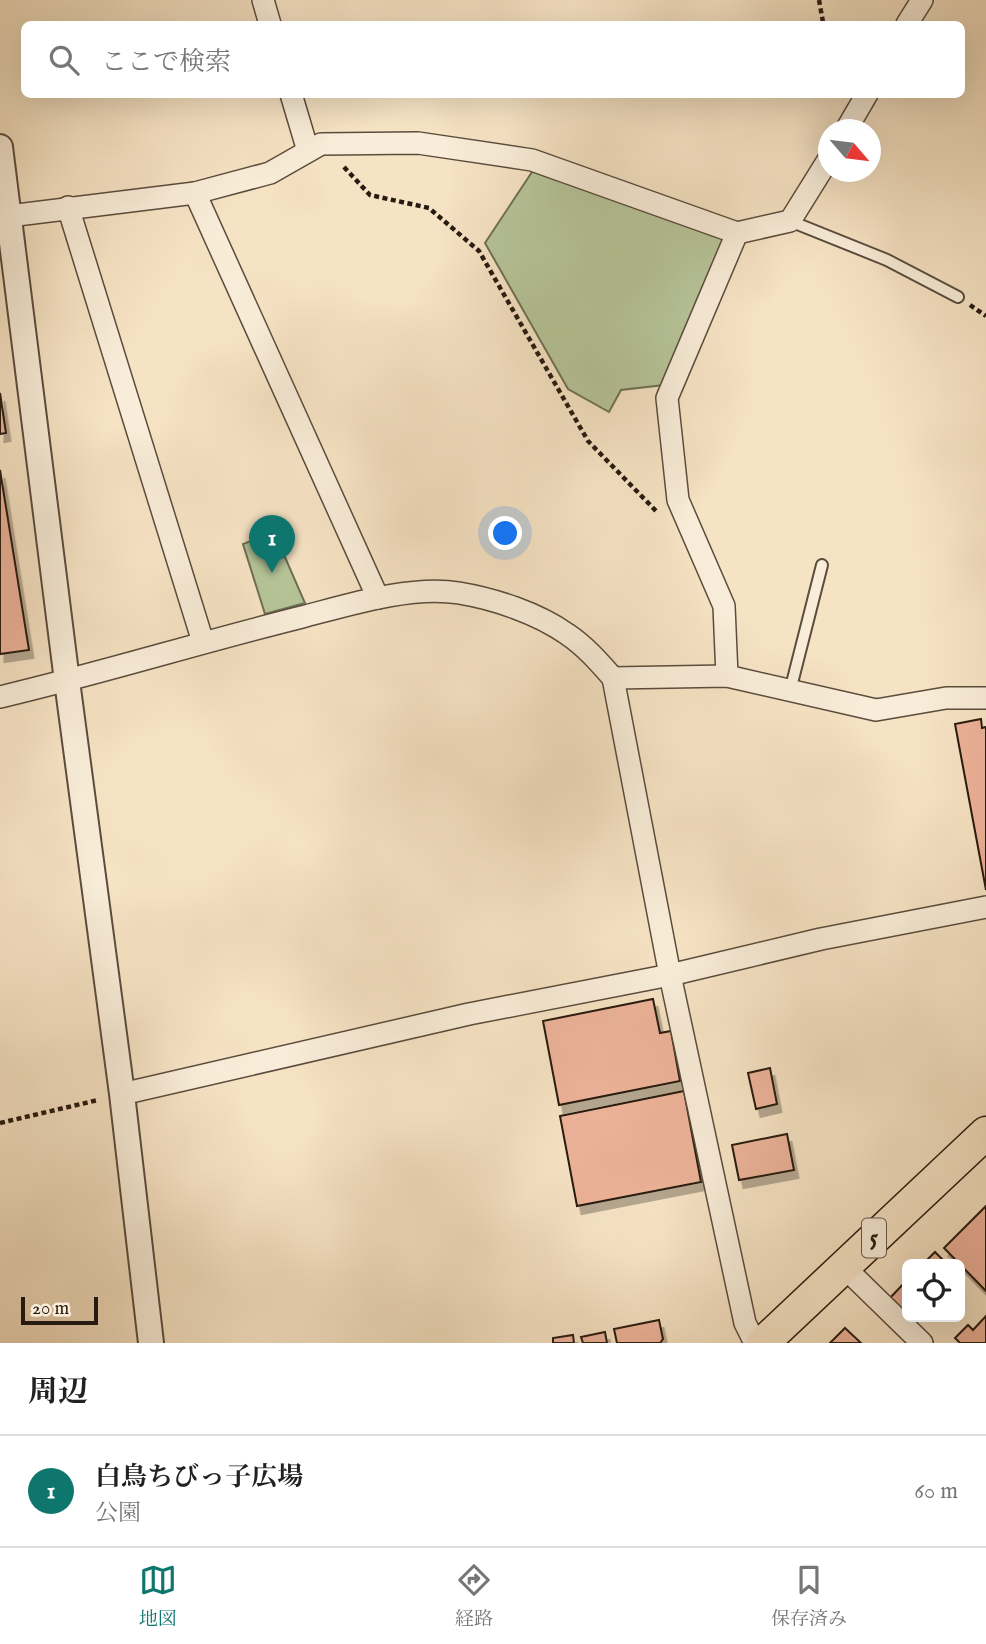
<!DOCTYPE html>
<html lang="ja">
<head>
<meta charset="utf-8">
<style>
  :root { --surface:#fff; --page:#f2f2f2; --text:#222; --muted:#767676; --line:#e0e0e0; --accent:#0f766e }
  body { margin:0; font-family:"IM FELL English","Noto Serif JP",serif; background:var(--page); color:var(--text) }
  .controls { position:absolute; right:21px; bottom:21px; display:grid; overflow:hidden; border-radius:10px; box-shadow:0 7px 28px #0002 }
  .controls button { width:63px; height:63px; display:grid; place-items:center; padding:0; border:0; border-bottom:2px solid var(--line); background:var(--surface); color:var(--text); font:35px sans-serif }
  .compass { position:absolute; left:818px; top:119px; width:63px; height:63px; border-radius:50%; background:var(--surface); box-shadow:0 7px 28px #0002; rotate:118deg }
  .scale { position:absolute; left:21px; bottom:18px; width:77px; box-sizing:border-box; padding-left:7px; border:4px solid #271a10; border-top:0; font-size:19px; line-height:24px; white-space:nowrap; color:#271a10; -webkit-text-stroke:5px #f9edd9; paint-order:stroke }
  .you { position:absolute; left:506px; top:534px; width:24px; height:24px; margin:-18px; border:5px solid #fff; border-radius:50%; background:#1a73e8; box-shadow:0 0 0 10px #1a73e833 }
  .badge { display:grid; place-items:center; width:46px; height:46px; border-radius:50%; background:var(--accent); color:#fff; font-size:23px; font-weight:700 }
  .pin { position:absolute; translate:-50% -58px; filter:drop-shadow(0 2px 4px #0008) }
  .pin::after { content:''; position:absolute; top:37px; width:24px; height:21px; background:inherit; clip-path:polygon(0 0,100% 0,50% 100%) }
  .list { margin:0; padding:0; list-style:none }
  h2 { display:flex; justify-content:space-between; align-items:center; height:91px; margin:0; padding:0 28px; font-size:30px }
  h2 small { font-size:23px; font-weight:400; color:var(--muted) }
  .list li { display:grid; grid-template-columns:46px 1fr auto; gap:21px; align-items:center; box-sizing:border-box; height:112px; padding:0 28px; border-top:2px solid var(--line) }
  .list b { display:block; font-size:26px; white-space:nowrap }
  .list p { margin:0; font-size:23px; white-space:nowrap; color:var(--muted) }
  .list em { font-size:23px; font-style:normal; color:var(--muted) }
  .icon { flex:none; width:38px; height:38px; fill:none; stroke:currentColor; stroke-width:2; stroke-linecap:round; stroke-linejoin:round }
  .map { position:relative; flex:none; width:986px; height:1343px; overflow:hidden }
  .search { position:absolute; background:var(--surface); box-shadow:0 7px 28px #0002; left:21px; right:21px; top:21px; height:77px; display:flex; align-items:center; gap:18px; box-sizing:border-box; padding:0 24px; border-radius:10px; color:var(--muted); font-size:26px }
  .sheet { height:203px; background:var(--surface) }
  nav { display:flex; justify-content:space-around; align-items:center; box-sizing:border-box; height:98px; border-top:2px solid var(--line); background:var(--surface); font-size:19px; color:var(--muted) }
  nav a { display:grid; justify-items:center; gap:4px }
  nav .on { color:var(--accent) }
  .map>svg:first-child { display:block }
</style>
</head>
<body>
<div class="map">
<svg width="986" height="1343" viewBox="0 0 986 1343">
  <defs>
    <filter id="shadow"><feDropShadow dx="4.5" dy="8" stdDeviation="0" flood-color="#0004"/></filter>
  </defs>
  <rect width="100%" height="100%" fill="#f6e3c4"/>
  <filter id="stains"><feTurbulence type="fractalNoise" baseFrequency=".00286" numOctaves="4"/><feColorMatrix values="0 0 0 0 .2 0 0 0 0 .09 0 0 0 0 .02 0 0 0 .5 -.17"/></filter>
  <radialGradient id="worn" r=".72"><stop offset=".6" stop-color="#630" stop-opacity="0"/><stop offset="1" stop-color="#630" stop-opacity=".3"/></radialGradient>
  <g fill="#b6c599" stroke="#6e7054" stroke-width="2">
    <polygon points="534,169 724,238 664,385 621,390 609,412 568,389 485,243"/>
    <polygon points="274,532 305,603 265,614 243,544"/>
  </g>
  <g fill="#edb39a" stroke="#271a10" stroke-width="2" filter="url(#shadow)">
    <polygon points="0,393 6,433 0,434"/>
    <polygon points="0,470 29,650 0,654"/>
    <polygon points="981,719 982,728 986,727 986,890 955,724"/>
    <polygon points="653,999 660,1033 671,1031 680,1081 559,1105 543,1021"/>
    <polygon points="770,1068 777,1104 756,1109 748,1073"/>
    <polygon points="684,1091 701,1182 577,1206 560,1116"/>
    <polygon points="787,1134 794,1170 739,1180 732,1145"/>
    <polygon points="986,1206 986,1291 944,1248"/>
    <polygon points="935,1252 947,1264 923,1264"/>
    <polygon points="907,1280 907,1316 889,1299"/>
    <polygon points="986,1316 986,1343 960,1343 955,1338 968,1325 973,1330"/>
    <polygon points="659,1320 663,1339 660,1343 617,1343 614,1329"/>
    <polygon points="845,1328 861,1343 830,1343"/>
    <polygon points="605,1332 607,1343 583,1343 581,1337"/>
    <polygon points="573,1335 574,1343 553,1343 553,1338"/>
  </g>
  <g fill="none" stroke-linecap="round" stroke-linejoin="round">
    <defs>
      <g id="service">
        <polyline points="790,221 887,260 958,297"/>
        <polyline points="790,691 822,565"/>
      </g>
      <g id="minor">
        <polyline points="263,0 270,24"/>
        <polyline points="907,24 922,0"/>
        <polyline points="291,94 308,151"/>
        <polyline points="846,130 867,94"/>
        <polyline points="195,193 378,598"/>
        <polyline points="68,207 203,642"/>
        <polyline points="9,216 195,193 270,173 321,144 418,143 532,160 737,233 790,221 828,160"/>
        <polyline points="727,676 724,606 678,500 667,398 737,233"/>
        <polyline points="613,678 670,975 745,1323 755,1343"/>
        <path d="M0,697C102,673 201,642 302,617C348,605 411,585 459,593C495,599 537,613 567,634C585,646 599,662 613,678L727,676L876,710L946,698H986"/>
        <polyline points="122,1094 469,1014 670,975 821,939 986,907"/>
        <polyline points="844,1267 922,1343"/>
      </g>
      <polyline id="tertiary" points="0,147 67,681 122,1094 151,1343"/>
      <polyline id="primary" points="763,1343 986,1133"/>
    </defs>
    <use href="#service" stroke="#5b4c3d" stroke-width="14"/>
    <use href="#minor" stroke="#5b4c3d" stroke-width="24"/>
    <use href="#tertiary" stroke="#5b4c3d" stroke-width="28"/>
    <use href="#primary" stroke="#271a10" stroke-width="35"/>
    <g stroke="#271a10" stroke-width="4.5" stroke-dasharray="5 3.5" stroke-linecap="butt">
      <polyline points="819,0 823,22 826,24"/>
      <polyline points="344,167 370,195 429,208 479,251 588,441 658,513"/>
      <polyline points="970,305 986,316"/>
      <polyline points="0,1123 98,1100"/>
    </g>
    <use href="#service" stroke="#f9edd9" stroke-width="10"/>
    <use href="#minor" stroke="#f9edd9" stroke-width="21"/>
    <use href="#tertiary" stroke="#f9edd9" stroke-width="24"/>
    <use href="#primary" stroke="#f6e3c4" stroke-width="32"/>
  </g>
  <g text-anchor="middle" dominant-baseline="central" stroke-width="6" stroke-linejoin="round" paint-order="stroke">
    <rect fill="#f9edd9" stroke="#66594c" stroke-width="2" x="862" y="1218.5" width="24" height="39" rx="5"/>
    <g font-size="23" font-weight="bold" fill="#271a10">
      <text x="874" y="1238">5</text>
    </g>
  </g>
  <rect width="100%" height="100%" filter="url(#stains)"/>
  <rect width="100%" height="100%" fill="url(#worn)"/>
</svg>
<div class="controls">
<button><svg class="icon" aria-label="locate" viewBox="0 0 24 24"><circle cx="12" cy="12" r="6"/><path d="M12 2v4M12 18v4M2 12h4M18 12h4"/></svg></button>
</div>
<svg class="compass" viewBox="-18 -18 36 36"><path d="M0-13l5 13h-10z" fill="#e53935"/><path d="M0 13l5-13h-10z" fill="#767676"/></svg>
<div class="scale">20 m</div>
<div class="you"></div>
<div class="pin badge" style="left:272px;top:573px">1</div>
<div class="search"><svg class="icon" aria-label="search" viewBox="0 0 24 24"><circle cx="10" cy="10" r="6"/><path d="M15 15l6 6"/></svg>ここで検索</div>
</div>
<section class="sheet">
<h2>周辺<small></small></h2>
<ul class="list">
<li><span class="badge">1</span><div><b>白鳥ちびっ子広場</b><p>公園</p></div><em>60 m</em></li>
</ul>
</section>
<nav>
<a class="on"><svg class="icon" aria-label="map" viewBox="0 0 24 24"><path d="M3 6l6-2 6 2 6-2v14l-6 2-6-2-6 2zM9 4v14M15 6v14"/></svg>地図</a>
<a><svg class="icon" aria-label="directions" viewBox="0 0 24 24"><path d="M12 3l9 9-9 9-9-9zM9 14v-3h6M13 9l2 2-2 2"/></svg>経路</a>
<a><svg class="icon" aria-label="saved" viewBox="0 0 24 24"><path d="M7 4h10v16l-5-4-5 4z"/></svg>保存済み</a>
</nav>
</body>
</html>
